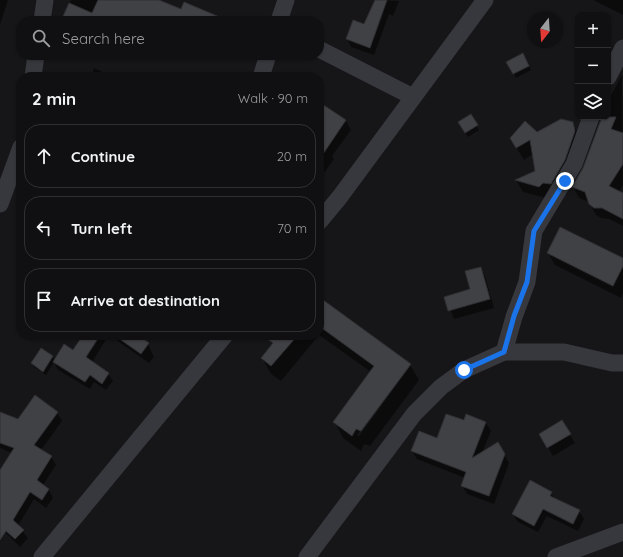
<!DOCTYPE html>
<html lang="en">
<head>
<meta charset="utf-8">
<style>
  :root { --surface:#101012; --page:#1e1e20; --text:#f1f3f6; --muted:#9c9d9f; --line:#303032 }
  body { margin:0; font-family:Quicksand,sans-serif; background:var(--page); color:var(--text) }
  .controls { position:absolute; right:12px; top:12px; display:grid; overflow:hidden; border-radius:8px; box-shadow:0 1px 3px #0004 }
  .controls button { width:36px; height:36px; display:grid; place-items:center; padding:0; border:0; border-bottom:1px solid var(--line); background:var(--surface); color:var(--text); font:20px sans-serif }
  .compass { position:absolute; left:527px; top:12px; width:36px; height:36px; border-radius:50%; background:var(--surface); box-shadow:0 1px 3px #0004; rotate:197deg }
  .stop { position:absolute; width:12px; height:12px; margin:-9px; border:3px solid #1a73e8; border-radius:50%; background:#fff }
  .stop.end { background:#1a73e8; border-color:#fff; box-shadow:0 1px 4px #0008 }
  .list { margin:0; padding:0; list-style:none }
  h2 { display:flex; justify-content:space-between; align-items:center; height:52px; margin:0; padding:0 16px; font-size:17px }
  h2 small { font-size:13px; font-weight:400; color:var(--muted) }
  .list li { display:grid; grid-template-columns:26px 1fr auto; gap:12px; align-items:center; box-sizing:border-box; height:64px; margin:0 8px 8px; padding:0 8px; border:1px solid var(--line); border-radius:16px }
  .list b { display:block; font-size:15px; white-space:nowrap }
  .list em { font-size:13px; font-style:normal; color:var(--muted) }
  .icon { flex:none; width:22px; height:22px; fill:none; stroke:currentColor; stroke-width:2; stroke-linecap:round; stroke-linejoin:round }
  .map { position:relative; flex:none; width:623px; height:557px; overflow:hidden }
  .search { position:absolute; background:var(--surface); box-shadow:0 1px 3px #0004; left:16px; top:16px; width:308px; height:44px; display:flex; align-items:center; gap:10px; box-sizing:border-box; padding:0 14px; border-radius:16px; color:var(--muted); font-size:15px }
  .panel { position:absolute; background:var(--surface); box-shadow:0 1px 3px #0004; left:16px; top:72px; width:308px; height:268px; border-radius:16px }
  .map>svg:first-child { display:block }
</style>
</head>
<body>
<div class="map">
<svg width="623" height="557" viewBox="0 0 623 557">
  <rect width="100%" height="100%" fill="#161618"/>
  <g fill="#0007" fill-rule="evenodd">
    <polygon points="0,0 8,0 0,25"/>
    <polygon points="71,0 156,0 213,21 62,21"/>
    <polygon points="376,0 399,1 393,16 389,14 374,55 351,47 347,39 365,25"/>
    <polygon points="594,0 623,0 623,15 595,1"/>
    <polygon points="178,55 186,55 185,58"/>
    <polygon points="522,55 531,70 516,78 508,63"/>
    <polygon points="94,68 113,77 91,77"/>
    <polygon points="622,75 623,185 619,192 623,194 623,226 609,219 601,218 596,215 589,202 579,198 573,187 584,168 603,117 608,117 608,101"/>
    <polygon points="319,103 346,121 351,130 332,156 334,159 319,180"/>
    <polygon points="470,115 479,130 468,137 459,123"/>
    <polygon points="572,123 580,136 546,198 523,192 516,180 536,172 533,154 524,160 511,139"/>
    <polygon points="548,253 623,259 623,293 621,298 555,265"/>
    <polygon points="480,268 485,276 494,308 454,319 445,297 471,290"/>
    <path d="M319,298L410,365L419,380L370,446L364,444L361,451L343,438L335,422L371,372L319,335ZM406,369H408L359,436L357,435Z"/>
    <polygon points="84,335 135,335 148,344 154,357 149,363 109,335 92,362 108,374 113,381 106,390 94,382 90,389 58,370 54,362 46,375 34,367 32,363 41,349 53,357 55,361 74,352"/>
    <polygon points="277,335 319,335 281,381 271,374 262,358 273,345 272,342"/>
    <polygon points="0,413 18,420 57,413 62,421 41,450 51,457 56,465 43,485 49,490 53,498 46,508 34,499 18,526 28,538 20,547 5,532 0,541 0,472 12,453 0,448"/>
    <polygon points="464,422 486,423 491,431 482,453 498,444 509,463 494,504 467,494 462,485 465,478 417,459 412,451 438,439"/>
    <polygon points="562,422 575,443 553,456 540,434"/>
    <polygon points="551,493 555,499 579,511 584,519 578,531 547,516 538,532 518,522 513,514"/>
  </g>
  <g fill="#404145" stroke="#303034">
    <polygon points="98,0 159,0 181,9 184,2 229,21 61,21 69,3 92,13"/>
    <polygon points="375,0 387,0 370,48 346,39 353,20 364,24"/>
    <polygon points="523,53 529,66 513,74 506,62"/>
    <polygon points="319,102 346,120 319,160"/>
    <polygon points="471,114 478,125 465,133 458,122"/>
    <polygon points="602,117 616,117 611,129 623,133 623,164 609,186 623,193 623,219 602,208 594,208 589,204 585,192 572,187 583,168"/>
    <polygon points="561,119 573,122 575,131 565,160 551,184 543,183 539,187 515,180 535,171 530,140 516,148 510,138 525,121 537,132"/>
    <polygon points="560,227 623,258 623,266 613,286 547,253"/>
    <polygon points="481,267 490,299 448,311 444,297 470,289 465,271"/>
    <polygon points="319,297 411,364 361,431 356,429 352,436 333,422 374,366 319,326"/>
    <polygon points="83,335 89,335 97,340 86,357 109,373 102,384 90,375 85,382 53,362 64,344 73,350"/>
    <polygon points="114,335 138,335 149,343 141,354"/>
    <polygon points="262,335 298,335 271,366 261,358 273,343"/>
    <polygon points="41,348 53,356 43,372 31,363"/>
    <polygon points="35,395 58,412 34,445 52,456 37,480 49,489 42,500 30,492 13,520 24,530 15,539 6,531 0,540 0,470 14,448 0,443 0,412 18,419"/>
    <polygon points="446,414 464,420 466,414 486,422 472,458 498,442 505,454 489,496 461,486 466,472 411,451 419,431 437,438"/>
    <polygon points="562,420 571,434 547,448 539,434"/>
    <polygon points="530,480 552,492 550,496 580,510 573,524 543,509 534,526 512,514"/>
  </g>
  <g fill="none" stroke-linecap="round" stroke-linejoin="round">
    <g stroke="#37383d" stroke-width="17">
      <polyline points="42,21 45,0"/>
      <polyline points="279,21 286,0"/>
      <polyline points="319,49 413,97"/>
      <polyline points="33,77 36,55"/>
      <polyline points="261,77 268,55"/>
      <polyline points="608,77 623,48"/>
      <polyline points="0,204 21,147"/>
      <polyline points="319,222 339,198 485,0"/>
      <polyline points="504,352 514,317 527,282 534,231 574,164 591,117"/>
      <polyline points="42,557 225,335"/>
      <polyline points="307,557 414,414 441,387 464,370 504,352 564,352 612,363 623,363"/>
      <polyline points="556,557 623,532"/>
    </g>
  </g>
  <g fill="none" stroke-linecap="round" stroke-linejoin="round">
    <polyline stroke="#1a73e8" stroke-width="5" points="464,370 504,352 514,316 527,282 534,231 565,181"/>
  </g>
</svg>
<div class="controls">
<button>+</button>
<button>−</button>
<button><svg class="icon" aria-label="layers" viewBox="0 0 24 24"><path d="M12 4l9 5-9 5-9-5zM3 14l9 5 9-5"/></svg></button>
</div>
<svg class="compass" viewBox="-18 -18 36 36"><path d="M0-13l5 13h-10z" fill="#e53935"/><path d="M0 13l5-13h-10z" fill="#9c9d9f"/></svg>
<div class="stop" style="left:464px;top:370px"></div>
<div class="stop end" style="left:565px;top:181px"></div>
<div class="search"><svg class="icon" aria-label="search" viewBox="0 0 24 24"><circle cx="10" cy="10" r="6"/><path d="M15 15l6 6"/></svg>Search here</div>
<section class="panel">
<h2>2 min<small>Walk · 90 m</small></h2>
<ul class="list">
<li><svg class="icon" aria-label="ahead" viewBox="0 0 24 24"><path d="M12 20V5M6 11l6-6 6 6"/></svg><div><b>Continue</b></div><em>20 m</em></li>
<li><svg class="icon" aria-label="left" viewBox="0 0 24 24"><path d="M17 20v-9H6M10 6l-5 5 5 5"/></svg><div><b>Turn left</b></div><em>70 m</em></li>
<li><svg class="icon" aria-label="arrive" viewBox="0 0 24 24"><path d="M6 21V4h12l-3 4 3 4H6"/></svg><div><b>Arrive at destination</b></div></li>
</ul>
</section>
</div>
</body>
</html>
